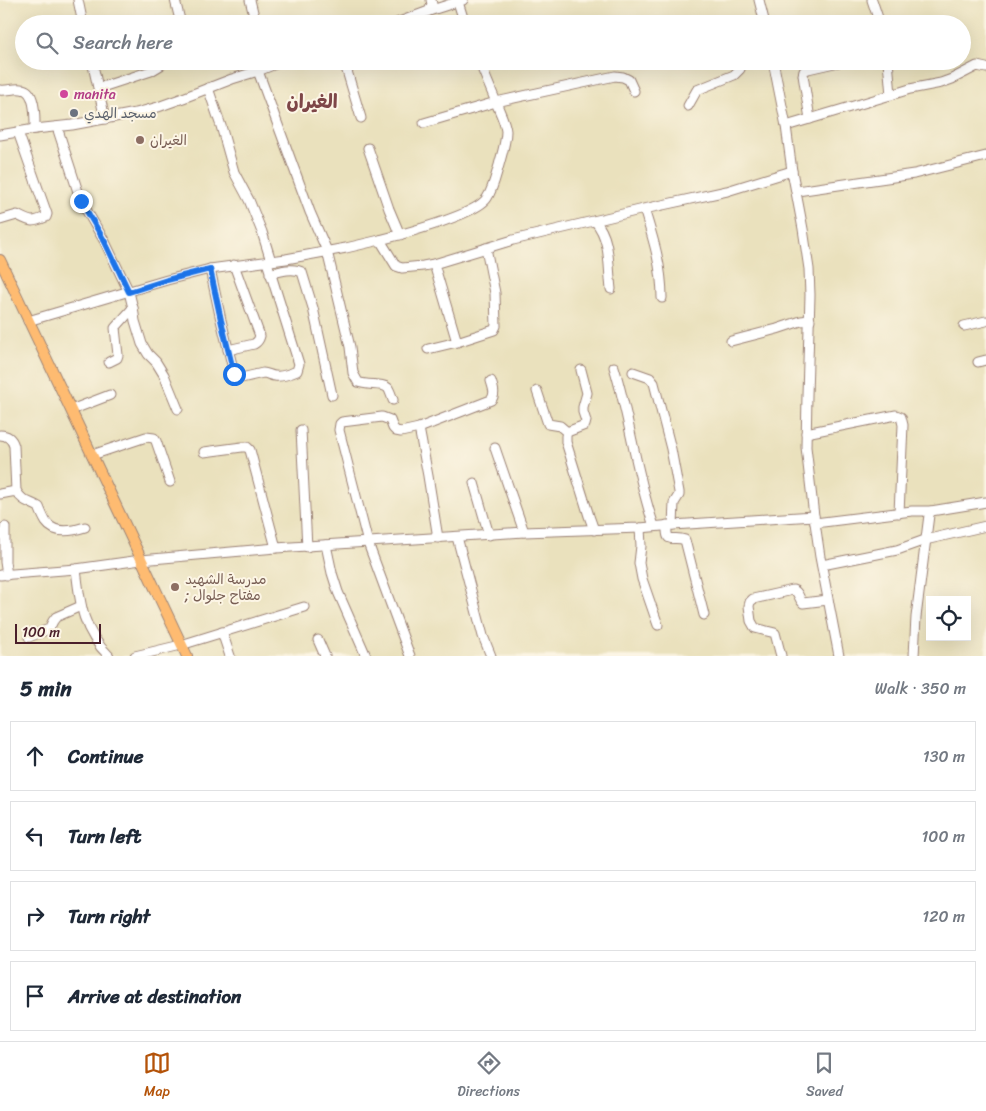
<!DOCTYPE html>
<html lang="en">
<head>
<meta charset="utf-8">
<style>
  :root { --surface:#fff; --page:#f6f6f7; --text:#1f2937; --muted:#747a83; --line:#e0e1e3; --accent:#b45309 }
  body { margin:0; font-family:Sriracha,"Playpen Sans Arabic",sans-serif; background:var(--page); color:var(--text) }
  .controls { position:absolute; right:15px; bottom:15px; display:grid; overflow:hidden; border-radius:0px; box-shadow:0 5px 20px #0002 }
  .controls button { width:45px; height:45px; display:grid; place-items:center; padding:0; border:0; border-bottom:1px solid var(--line); background:var(--surface); color:var(--text); font:25px sans-serif }
  .scale { position:absolute; left:15px; bottom:12px; width:86px; box-sizing:border-box; padding-left:5px; border:2px solid #4a1f2b; border-top:0; font-size:14px; line-height:18px; white-space:nowrap; color:#4a1f2b; -webkit-text-stroke:4px #fcf5e5; paint-order:stroke }
  .stop { position:absolute; width:15px; height:15px; margin:-11px; border:4px solid #1a73e8; border-radius:50%; background:#fff }
  .stop.end { background:#1a73e8; border-color:#fff; box-shadow:0 1px 5px #0008 }
  .list { margin:0; padding:0; list-style:none }
  h2 { display:flex; justify-content:space-between; align-items:center; height:65px; margin:0; padding:0 20px; font-size:21px }
  h2 small { font-size:16px; font-weight:400; color:var(--muted) }
  .list li { display:grid; grid-template-columns:32px 1fr auto; gap:15px; align-items:center; box-sizing:border-box; height:70px; margin:0 10px 10px; padding:0 10px; border:1px solid var(--line); border-radius:0px }
  .list b { display:block; font-size:19px; white-space:nowrap }
  .list em { font-size:16px; font-style:normal; color:var(--muted) }
  .icon { flex:none; width:28px; height:28px; fill:none; stroke:currentColor; stroke-width:2; stroke-linecap:round; stroke-linejoin:round }
  .map { position:relative; flex:none; width:986px; height:656px; overflow:hidden }
  .search { position:absolute; background:var(--surface); box-shadow:0 5px 20px #0002; left:15px; right:15px; top:15px; height:55px; display:flex; align-items:center; gap:12px; box-sizing:border-box; padding:0 18px; border-radius:28px; color:var(--muted); font-size:19px }
  .sheet { height:385px; background:var(--surface) }
  nav { display:flex; justify-content:space-around; align-items:center; box-sizing:border-box; height:70px; border-top:1px solid var(--line); background:var(--surface); font-size:14px; color:var(--muted) }
  nav a { display:grid; justify-items:center; gap:2px }
  nav .on { color:var(--accent) }
  .map>svg:first-child { display:block }
</style>
</head>
<body>
<div class="map">
<svg width="986" height="656" viewBox="0 0 986 656">
  <rect width="100%" height="100%" fill="#fcf5e5"/>
  <filter id="ink" filterUnits="userSpaceOnUse"><feTurbulence type="fractalNoise" baseFrequency=".02" numOctaves="2"/><feDisplacementMap in="SourceGraphic" scale="10" xChannelSelector="R" yChannelSelector="G"/><feConvolveMatrix kernelMatrix="1 2 1 2 8 2 1 2 1" color-interpolation-filters="sRGB"/></filter>
  <filter id="wash" filterUnits="userSpaceOnUse"><feTurbulence type="fractalNoise" baseFrequency=".0096" numOctaves="4" result="noise"/><feDisplacementMap in="SourceGraphic" scale="20" xChannelSelector="R" yChannelSelector="G"/><feGaussianBlur stdDeviation="1.12" result="paint"/><feColorMatrix in="noise" values="0 0 0 0 0 0 0 0 0 0 0 0 0 0 0 0 0 1.4 0 .05"/><feComposite in="paint" operator="in"/></filter>
  <g filter="url(#wash)">
    <rect width="100%" height="100%" fill="#eae1bd"/>
  </g>
  <g filter="url(#ink)">
    <g fill="none" stroke-linecap="round" stroke-linejoin="round">
      <defs>
        <g id="minor">
          <polyline points="78,0 83,24"/>
          <polyline points="175,0 181,24"/>
          <polyline points="250,0 256,24"/>
          <polyline points="759,0 765,24"/>
          <polyline points="872,0 879,21"/>
          <polyline points="458,2 465,24"/>
          <polyline points="429,11 463,0"/>
          <polyline points="394,24 429,11 432,4 431,0"/>
          <polyline points="92,61 105,119"/>
          <polyline points="344,61 361,118"/>
          <polyline points="479,61 496,102 615,76 623,77 629,80 634,91"/>
          <polyline points="773,61 786,126 792,171 803,229 809,269 810,295 807,395 806,447 814,516 820,557 839,656"/>
          <polyline points="888,61 891,95"/>
          <path d="M258,71L310,212L327,251L350,347L353,373L358,382C367,386 383,383 388,388C390,391 392,397 393,400"/>
          <polyline points="99,88 151,71 161,65 161,61"/>
          <polyline points="208,88 221,126 234,172 249,200 262,232 271,261"/>
          <path d="M0,90C7,91 14,88 21,89C36,89 35,118 35,129"/>
          <polyline points="688,106 697,90 734,75 740,69 742,61"/>
          <polyline points="810,119 803,75 804,71 808,69 843,61"/>
          <polyline points="786,126 894,94 910,89 941,83 952,79 977,66 986,68"/>
          <polyline points="57,127 81,201 105,242 129,292 133,308 135,321 142,344 148,354 156,362 164,375 178,409"/>
          <polyline points="0,135 35,129 72,125 136,113 158,107 183,98 232,79 258,71 283,61"/>
          <polyline points="368,148 389,209 400,235"/>
          <polyline points="797,191 914,174 986,156"/>
          <path d="M644,209C653,238 662,266 662,298"/>
          <path d="M0,220L17,215C31,222 31,223 46,217L47,214L18,132"/>
          <path d="M595,221C611,239 608,266 611,289"/>
          <path d="M380,240C403,234 476,215 487,198C493,189 496,175 499,165C502,154 506,142 506,131C505,121 499,111 496,102L424,123"/>
          <polyline points="434,264 457,342"/>
          <path d="M210,269L221,320L235,377L237,379L263,373C267,373 271,376 275,376C282,377 290,374 297,371L299,364L267,262"/>
          <path d="M270,274C280,271 293,267 302,272L313,308L332,395"/>
          <polyline points="28,321 167,280 210,269 286,259 346,248 380,240 396,266 402,268 423,266 434,264 513,240 644,209 727,191 792,171"/>
          <polyline points="964,326 986,321"/>
          <polyline points="731,341 777,329 801,321 810,320"/>
          <polyline points="428,349 457,342 494,330 496,326 495,293 486,248"/>
          <path d="M228,350L254,344C258,342 259,340 260,336L234,265"/>
          <polyline points="109,362 117,358 118,355 115,328 133,308"/>
          <polyline points="978,362 986,360"/>
          <path d="M614,367C630,419 636,474 654,526"/>
          <polyline points="581,370 587,393 583,407 583,412 586,421 585,425 567,432 566,436 566,442 589,516 594,530"/>
          <polyline points="633,372 650,378 654,383 671,449 679,492 679,495 674,503 673,525"/>
          <polyline points="537,391 548,424 560,426 567,432"/>
          <polyline points="71,410 110,395"/>
          <polyline points="419,428 428,476 438,538"/>
          <polyline points="301,430 307,547"/>
          <polyline points="806,433 896,415 901,417 903,425 899,513"/>
          <path d="M0,435C8,435 12,439 14,446L16,491"/>
          <polyline points="495,448 524,532"/>
          <polyline points="204,452 242,447 247,447 250,450 276,548"/>
          <polyline points="92,455 146,437 154,438 156,441 170,482"/>
          <polyline points="474,483 489,535"/>
          <path d="M0,494L16,491C23,502 28,501 39,507C41,512 43,517 46,522C55,535 73,531 85,527"/>
          <polyline points="815,523 912,511 931,511"/>
          <path d="M667,525C666,546 672,535 685,540L704,615"/>
          <polyline points="5,527 5,562 7,575"/>
          <polyline points="640,528 641,546 639,563 642,579 658,625"/>
          <polyline points="457,537 483,636 491,656"/>
          <polyline points="326,545 332,573 338,592 366,656"/>
          <polyline points="822,565 897,550 925,540 986,526"/>
          <path d="M76,569C80,603 82,630 109,656"/>
          <polyline points="0,575 76,569 141,560 276,548 524,532 640,528 673,525 814,516"/>
          <polyline points="222,632 230,656"/>
          <polyline points="29,637 49,629 53,621 56,617 81,606"/>
          <polyline points="318,640 325,656"/>
          <polyline points="135,656 181,645 304,607"/>
          <path d="M410,656L368,543L339,430L340,424L342,422L382,417L390,420L393,428L396,431L401,432L419,428L491,400C496,394 493,388 491,381"/>
          <path d="M781,656L775,633L755,628L751,621L749,606L750,602L753,599L793,590C800,592 798,599 803,603L828,600"/>
          <polyline points="914,656 916,617 929,515 931,511 986,502"/>
        </g>
        <polyline id="major" points="0,260 187,656"/>
      </defs>
      <use href="#minor" stroke="#9a8074" stroke-width="11"/>
      <use href="#major" stroke="#9a8074" stroke-width="12"/>
      <use href="#minor" stroke="#fff" stroke-width="9"/>
      <use href="#major" stroke="#febb71" stroke-width="10"/>
    </g>
  </g>
  <g fill="none" stroke-linecap="round" stroke-linejoin="round" filter="url(#ink)">
    <polyline stroke="#1a73e8" stroke-width="6" points="81,201 105,242 129,292 167,280 210,269 221,320 234,374"/>
  </g>
  <circle fill="#d1479c" stroke="#fcf5e5" stroke-width="2" cx="64" cy="94" r="5"/>
  <circle fill="#6b7280" stroke="#fcf5e5" stroke-width="2" cx="74" cy="113" r="5"/>
  <g fill="#8d6e63" stroke="#fcf5e5" stroke-width="2">
    <circle cx="140" cy="140" r="5"/>
    <circle cx="175" cy="587" r="5"/>
  </g>
  <g text-anchor="middle" dominant-baseline="central" stroke-width="4" stroke-linejoin="round" paint-order="stroke">
    <g font-size="14" fill="#b23c85" stroke="#fcf5e5" text-anchor="start">
      <text x="74" y="94">manita</text>
    </g>
    <g font-size="14" fill="#5b616d" stroke="#fcf5e5" text-anchor="start">
      <text x="84" y="113">مسجد الهدي</text>
    </g>
    <g font-size="14" fill="#785e54" stroke="#fcf5e5" text-anchor="start">
      <text x="150" y="140">الغيران</text>
      <text x="185" y="579">مدرسة الشهيد<tspan x="185" dy="16">; مفتاح جلوال</tspan></text>
    </g>
    <g font-size="19" font-weight="bold" fill="#7e4648" stroke="#fcf5e5">
      <text x="312" y="101">الغيران</text>
    </g>
  </g>
</svg>
<div class="controls">
<button><svg class="icon" aria-label="locate" viewBox="0 0 24 24"><circle cx="12" cy="12" r="6"/><path d="M12 2v4M12 18v4M2 12h4M18 12h4"/></svg></button>
</div>
<div class="scale">100 m</div>
<div class="stop" style="left:234px;top:374px"></div>
<div class="stop end" style="left:81px;top:201px"></div>
<div class="search"><svg class="icon" aria-label="search" viewBox="0 0 24 24"><circle cx="10" cy="10" r="6"/><path d="M15 15l6 6"/></svg>Search here</div>
</div>
<section class="sheet">
<h2>5 min<small>Walk · 350 m</small></h2>
<ul class="list">
<li><svg class="icon" aria-label="ahead" viewBox="0 0 24 24"><path d="M12 20V5M6 11l6-6 6 6"/></svg><div><b>Continue</b></div><em>130 m</em></li>
<li><svg class="icon" aria-label="left" viewBox="0 0 24 24"><path d="M17 20v-9H6M10 6l-5 5 5 5"/></svg><div><b>Turn left</b></div><em>100 m</em></li>
<li><svg class="icon" aria-label="right" viewBox="0 0 24 24"><path d="M7 20v-9h11M14 6l5 5-5 5"/></svg><div><b>Turn right</b></div><em>120 m</em></li>
<li><svg class="icon" aria-label="arrive" viewBox="0 0 24 24"><path d="M6 21V4h12l-3 4 3 4H6"/></svg><div><b>Arrive at destination</b></div></li>
</ul>
</section>
<nav>
<a class="on"><svg class="icon" aria-label="map" viewBox="0 0 24 24"><path d="M3 6l6-2 6 2 6-2v14l-6 2-6-2-6 2zM9 4v14M15 6v14"/></svg>Map</a>
<a><svg class="icon" aria-label="directions" viewBox="0 0 24 24"><path d="M12 3l9 9-9 9-9-9zM9 14v-3h6M13 9l2 2-2 2"/></svg>Directions</a>
<a><svg class="icon" aria-label="saved" viewBox="0 0 24 24"><path d="M7 4h10v16l-5-4-5 4z"/></svg>Saved</a>
</nav>
</body>
</html>
